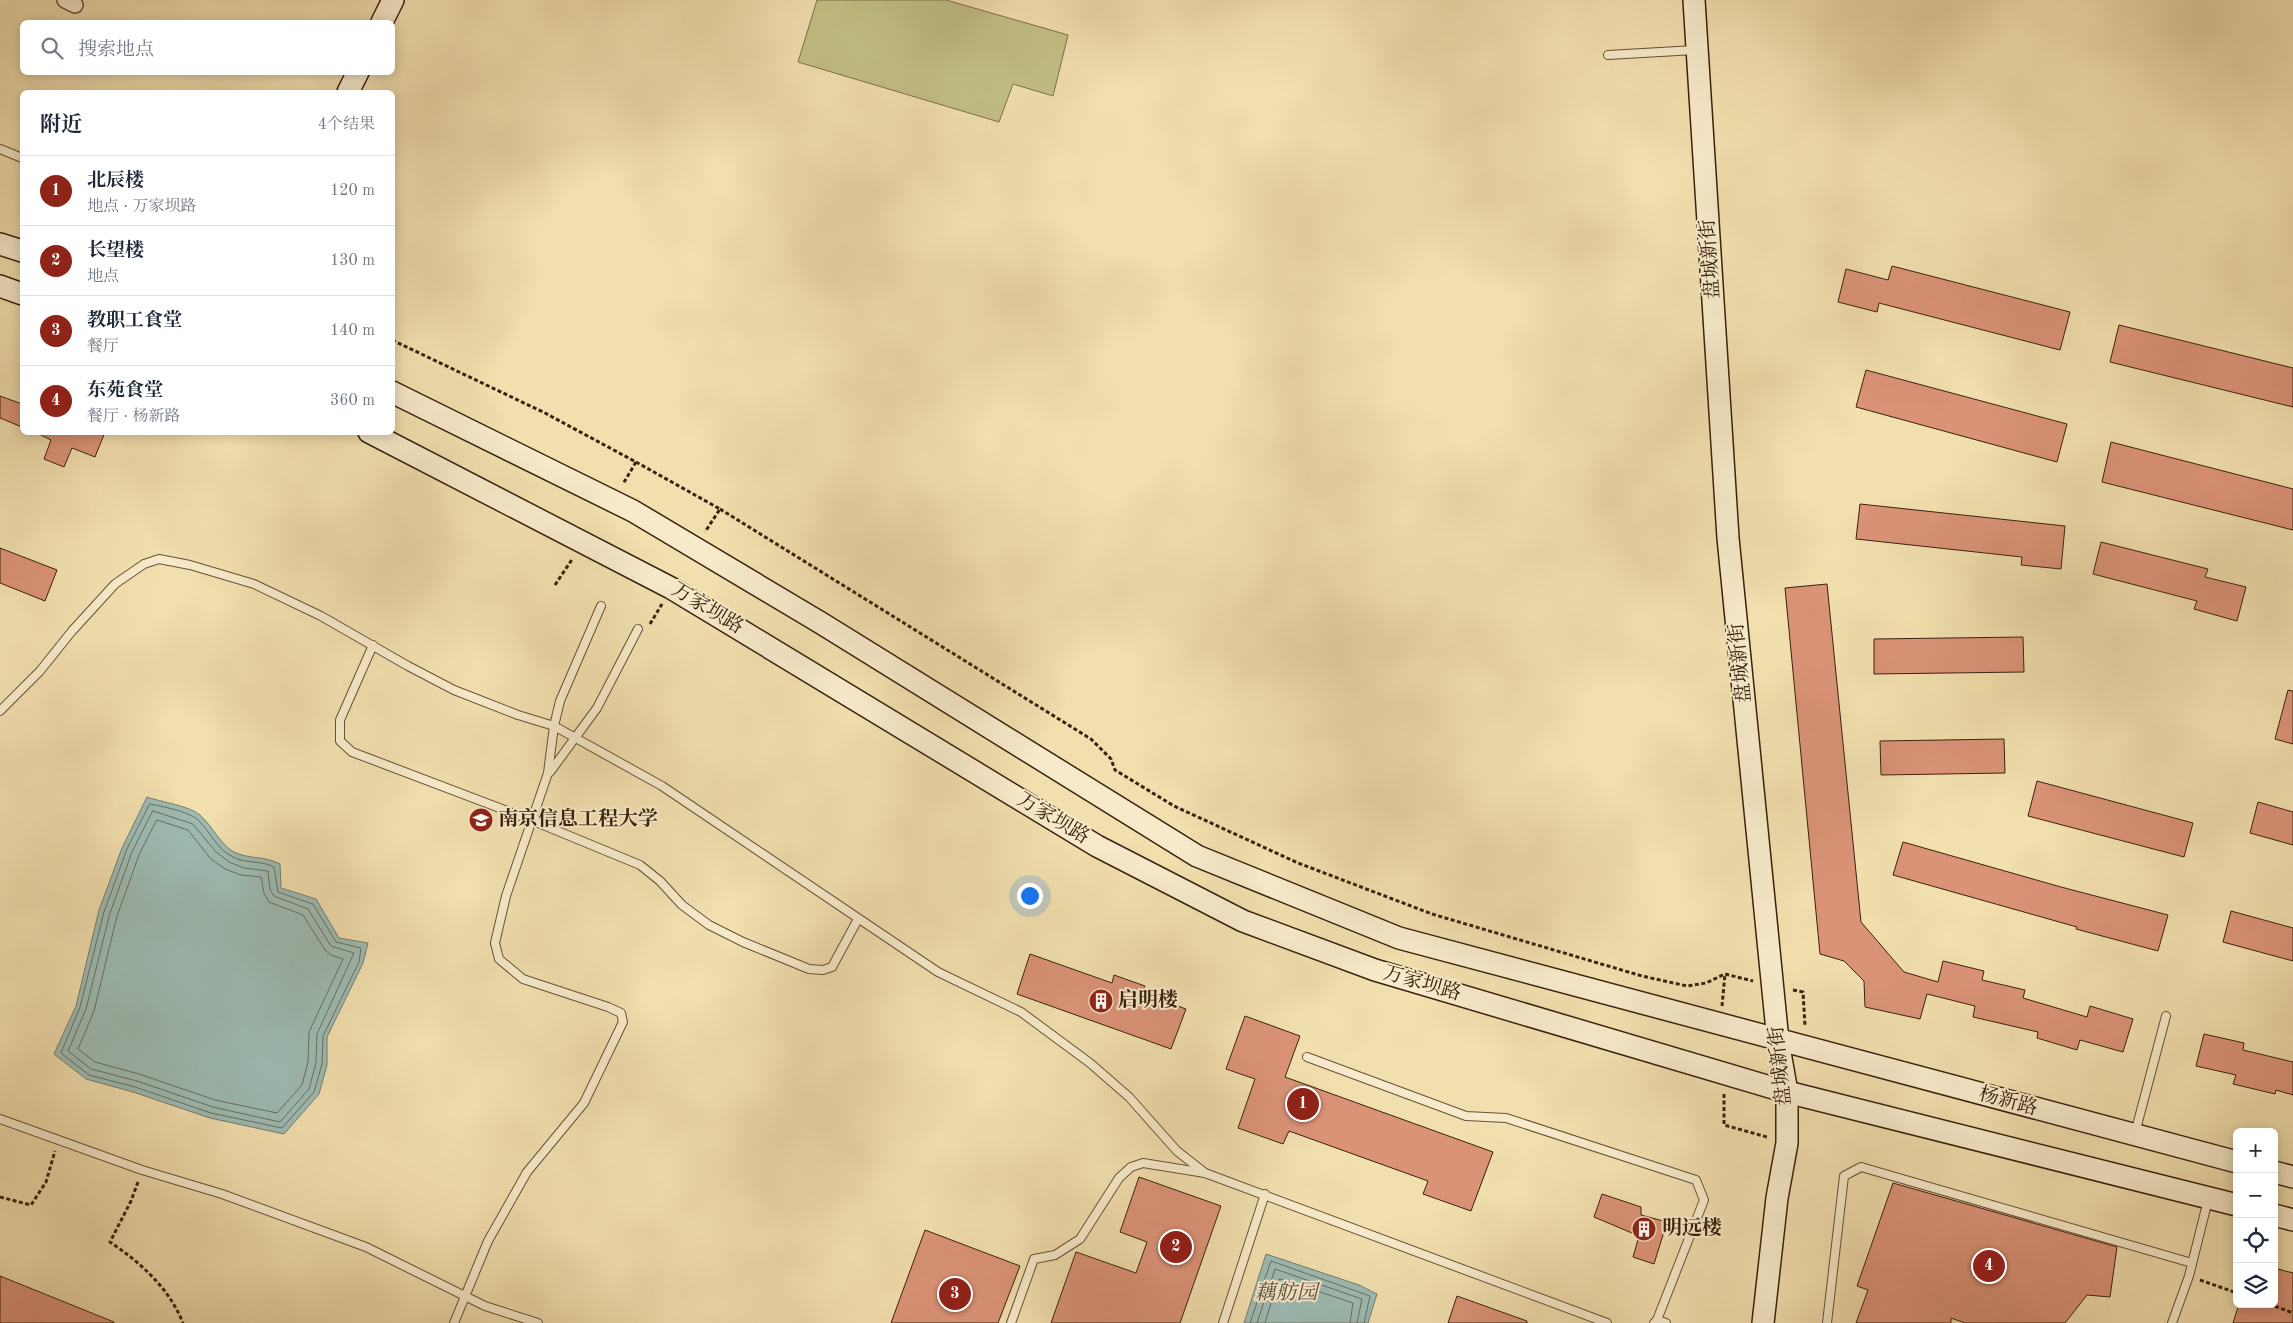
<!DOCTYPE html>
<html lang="zh">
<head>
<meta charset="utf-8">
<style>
  :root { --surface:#fff; --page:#f2f2f3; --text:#1f2937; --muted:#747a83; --line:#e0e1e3; --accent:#8f2418 }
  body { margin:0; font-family:"Old Standard TT","Noto Serif SC",serif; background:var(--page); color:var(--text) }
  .controls { position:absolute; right:15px; bottom:15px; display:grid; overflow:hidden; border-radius:8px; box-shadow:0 2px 12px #0003 }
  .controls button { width:45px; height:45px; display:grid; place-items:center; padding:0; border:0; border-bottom:1px solid var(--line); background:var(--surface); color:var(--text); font:25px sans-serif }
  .you { position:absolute; left:1029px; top:895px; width:18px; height:18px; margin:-12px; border:4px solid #fff; border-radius:50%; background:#1a73e8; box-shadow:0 0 0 8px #1a73e833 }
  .badge { display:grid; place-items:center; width:32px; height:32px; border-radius:50%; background:var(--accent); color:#fff; font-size:16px; font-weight:700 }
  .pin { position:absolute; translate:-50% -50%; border:2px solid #fff; box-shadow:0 1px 5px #0006 }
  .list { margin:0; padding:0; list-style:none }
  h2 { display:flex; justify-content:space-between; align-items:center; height:65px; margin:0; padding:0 20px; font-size:21px }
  h2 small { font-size:16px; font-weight:400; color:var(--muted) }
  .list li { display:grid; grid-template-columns:32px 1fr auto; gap:15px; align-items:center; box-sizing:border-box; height:70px; padding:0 20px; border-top:1px solid var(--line) }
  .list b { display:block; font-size:19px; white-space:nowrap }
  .list p { margin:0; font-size:16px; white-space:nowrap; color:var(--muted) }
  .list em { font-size:16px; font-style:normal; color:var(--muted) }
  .icon { flex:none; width:28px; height:28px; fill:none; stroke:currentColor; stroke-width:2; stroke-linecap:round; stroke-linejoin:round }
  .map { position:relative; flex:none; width:2293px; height:1323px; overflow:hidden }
  .search { position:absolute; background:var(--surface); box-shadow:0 2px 12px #0003; left:20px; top:20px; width:375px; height:55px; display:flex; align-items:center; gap:12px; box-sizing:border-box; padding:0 18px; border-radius:8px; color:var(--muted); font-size:19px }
  .panel { position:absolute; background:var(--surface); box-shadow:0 2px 12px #0003; left:20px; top:90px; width:375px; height:345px; border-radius:8px }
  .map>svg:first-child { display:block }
</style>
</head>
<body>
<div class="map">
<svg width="2293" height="1323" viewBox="0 0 2293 1323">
  <rect width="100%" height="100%" fill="#f2dfae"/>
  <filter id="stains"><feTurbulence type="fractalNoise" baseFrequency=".004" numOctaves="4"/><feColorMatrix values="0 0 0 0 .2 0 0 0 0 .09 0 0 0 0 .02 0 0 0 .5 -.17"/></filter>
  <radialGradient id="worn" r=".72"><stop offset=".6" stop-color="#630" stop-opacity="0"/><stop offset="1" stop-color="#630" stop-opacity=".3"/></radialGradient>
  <polygon fill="#c2c085" stroke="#7e704a" points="817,0 946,0 1068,35 1053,96 1013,84 999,122 798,62"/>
  <g fill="#9dbbb3" stroke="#757d71">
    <path d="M147,797C161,802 191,806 201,816C213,827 219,842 232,851C248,860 263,855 280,864L281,888L316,899L339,938L368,943L363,963L327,1037V1065L319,1094L284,1134L210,1118L133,1092L86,1079L54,1054L76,1006L99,910L122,848Z"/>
    <polygon points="1266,1254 1359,1285 1377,1294 1368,1323 1244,1323"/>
  </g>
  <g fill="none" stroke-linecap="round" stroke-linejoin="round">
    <g stroke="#6c6e60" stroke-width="1">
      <path d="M150,804C161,806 190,812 198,820C211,832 216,849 233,857C246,864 261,860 274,867L278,892L313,904L336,942L361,948L359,962L323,1036L322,1064L314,1092L282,1128L211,1113L135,1087L89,1075L61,1053L80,1007L104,912L127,849Z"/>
      <polygon points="153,811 193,824 216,852 229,862 244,868 268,871 270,890 274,896 308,909 331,946 354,953 317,1034 316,1063 309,1089 280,1122 213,1107 137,1081 91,1069 68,1051 86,1009 110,913 132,852"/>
      <polygon points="157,820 188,830 211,859 225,869 241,875 261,877 264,893 269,902 303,915 325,950 331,955 343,959 309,1032 308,1062 302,1085 277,1113 215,1100 139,1074 95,1062 78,1049 94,1011 117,916 139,855"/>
      <polyline points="1250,1323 1271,1261 1370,1296 1364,1323"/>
      <polyline points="1257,1323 1275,1269 1362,1299 1357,1323"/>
      <polyline points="1265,1323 1278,1280 1281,1279 1353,1303 1350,1323"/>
    </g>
  </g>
  <g fill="#db9378" stroke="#3a210e">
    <polygon points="1892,266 2070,312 2060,350 1879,303 1877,312 1838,302 1846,269 1888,280"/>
    <polygon points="2119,325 2293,368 2293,407 2110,362"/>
    <polygon points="1866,370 2067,424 2057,462 1856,407"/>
    <polygon points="0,396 22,404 22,427 0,418"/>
    <polygon points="35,432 105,432 95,457 72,448 64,467 44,459 51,440"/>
    <polygon points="2111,442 2293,489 2293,530 2102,482"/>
    <polygon points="1860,504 2065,526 2061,569 2021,565 2022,557 1856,539"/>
    <polygon points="2101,542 2208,569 2205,577 2246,587 2237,621 2194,609 2197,601 2093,574"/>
    <polygon points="0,548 57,570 45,601 0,583"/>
    <polygon points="1827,584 1861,922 1904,972 1938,982 1943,961 1984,971 1982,980 2025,990 2023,998 2087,1017 2090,1006 2133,1019 2123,1052 2080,1040 2077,1050 2037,1038 2038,1032 1973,1017 1975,1006 1927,994 1920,1019 1865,1007 1864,981 1844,961 1820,954 1785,588"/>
    <polygon points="2023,637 2024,672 1874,674 1874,639"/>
    <polygon points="2288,690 2293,691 2293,744 2275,739"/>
    <polygon points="2004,739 2005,773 1881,775 1880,741"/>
    <polygon points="2037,781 2193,823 2184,857 2028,816"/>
    <polygon points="2258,802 2293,812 2293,845 2250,833"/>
    <polygon points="1903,842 2061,887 2168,915 2158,951 2076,929 2077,927 1893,875"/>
    <polygon points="2231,911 2293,928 2293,961 2223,942"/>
    <polygon points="1030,954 1112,983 1114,975 1145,986 1142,993 1186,1009 1171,1049 1017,994"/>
    <polygon points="1245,1016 1300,1036 1285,1077 1493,1152 1471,1211 1423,1194 1428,1181 1289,1131 1283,1144 1238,1128 1255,1079 1226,1069"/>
    <polygon points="2204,1034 2244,1043 2243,1050 2293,1062 2293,1095 2276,1090 2275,1094 2233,1084 2236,1075 2196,1066"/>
    <polygon points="1139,1177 1221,1206 1180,1323 1051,1323 1076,1252 1136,1273 1147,1242 1120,1232"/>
    <polygon points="1893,1183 2117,1247 2110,1297 2087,1295 2065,1323 1965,1323 1951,1318 1951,1323 1856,1323 1868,1290 1857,1286"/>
    <polygon points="1602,1194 1641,1207 1641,1215 1667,1222 1654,1264 1633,1257 1639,1236 1594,1217"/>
    <polygon points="925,1230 1020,1266 998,1323 891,1323"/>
    <polygon points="2274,1268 2293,1273 2293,1323 2233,1323 2239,1304 2274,1304"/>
    <polygon points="0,1276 114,1322 114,1323 0,1323"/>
    <polygon points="1457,1296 1527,1321 1527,1323 1448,1323"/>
  </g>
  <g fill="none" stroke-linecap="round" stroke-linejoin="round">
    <defs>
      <g id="service">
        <polyline points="1608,55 1695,50"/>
        <polyline points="0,149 22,158"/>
        <polyline points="373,645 340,720 340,741 352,752 531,820 640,865 660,881 682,905 709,925 743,942 809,969 823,970 832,967 858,919"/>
        <polyline points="0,711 40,671 72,631 115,584 144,564 159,559 190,565 254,584 321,616 408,666 454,690 518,715 554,726 662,786 938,972 1021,1012 1090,1063 1129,1097 1177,1151 1205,1173"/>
        <polyline points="550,772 597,708 638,629"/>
        <polyline points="1307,1057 1466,1116 1506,1118 1696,1180 1704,1200 1657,1320"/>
        <polyline points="0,1119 142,1170 222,1194 366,1247 485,1306 538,1323"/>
        <polyline points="2135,1133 2166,1016"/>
        <polyline points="454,1323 488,1241 527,1172 584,1103 623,1022 621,1013 608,1007 523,979 499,959 495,943 506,896 548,773 554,726 560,701 601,606"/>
        <polyline points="1011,1323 1034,1259 1055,1255 1080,1239 1119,1178 1131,1167 1143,1163 1205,1173 1607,1323"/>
        <polyline points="1223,1323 1265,1194"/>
        <polyline points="1654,1323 1657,1320 1666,1323"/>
        <polyline points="1827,1323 1844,1176 1861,1167 2192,1263"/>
        <polyline points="2172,1323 2189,1276 2208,1200"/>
      </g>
      <polyline id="minor" points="65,0 75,5"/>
      <g id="secondary">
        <polyline points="1694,0 1728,538 1778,1041 1787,1092 1787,1143 1777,1198 1763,1323"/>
        <polyline points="382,22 393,0"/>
        <polyline points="348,92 358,72"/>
        <polyline points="0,244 22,251"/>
        <polyline points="0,286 22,294"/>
        <polyline points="392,392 633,511 821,623 1197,856 1399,938 2237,1162"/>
        <polyline points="369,432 671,588 1097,846 1243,921 1375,970 1787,1092 2237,1205"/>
        <polyline points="2274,1172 2293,1177"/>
        <polyline points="2274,1215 2293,1220"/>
      </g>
    </defs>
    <use href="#service" stroke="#685036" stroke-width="10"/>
    <use href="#minor" stroke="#685036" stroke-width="18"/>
    <use href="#secondary" stroke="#3a210e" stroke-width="24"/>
    <g stroke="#3a210e" stroke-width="3" stroke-dasharray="4 2.5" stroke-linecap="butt">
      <polyline points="392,340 545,413 636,462 623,484"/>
      <polyline points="636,462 720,509 705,532"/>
      <polyline points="720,509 1091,739 1111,759 1115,770 1174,806 1298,863 1432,914 1642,976 1687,986 1706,983 1725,974 1753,981"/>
      <polyline points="555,585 573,558"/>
      <polyline points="650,624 662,604"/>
      <polyline points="1793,990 1803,992 1805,1026"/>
      <polyline points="1722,1006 1725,974"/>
      <polyline points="1724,1094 1724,1125 1767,1137"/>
      <path d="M138,1182L131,1201L110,1242C141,1263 169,1288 183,1323"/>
      <polyline points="0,1197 31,1205 46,1182 55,1151"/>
      <polyline points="2200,1280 2237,1293"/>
      <polyline points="2269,1304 2293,1313"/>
    </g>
    <use href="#service" stroke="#f7eaca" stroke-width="8"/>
    <use href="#minor" stroke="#f7eaca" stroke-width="15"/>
    <use href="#secondary" stroke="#f7eaca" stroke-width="21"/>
  </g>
  <defs>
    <symbol id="university-disc" viewBox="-11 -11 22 22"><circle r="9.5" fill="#8f2418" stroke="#f7eaca"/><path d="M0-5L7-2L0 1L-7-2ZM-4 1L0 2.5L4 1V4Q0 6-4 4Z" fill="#fff"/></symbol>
    <symbol id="building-disc" viewBox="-11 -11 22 22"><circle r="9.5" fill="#8f2418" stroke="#f7eaca"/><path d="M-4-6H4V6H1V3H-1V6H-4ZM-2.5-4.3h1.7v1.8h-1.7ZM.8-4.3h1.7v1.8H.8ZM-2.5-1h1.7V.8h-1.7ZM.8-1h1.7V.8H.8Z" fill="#fff"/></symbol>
  </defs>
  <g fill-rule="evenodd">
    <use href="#university-disc" x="467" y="806" width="28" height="28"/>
    <use href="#building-disc" x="1087" y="987" width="28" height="28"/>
    <use href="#building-disc" x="1630" y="1215" width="28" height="28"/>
  </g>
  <g text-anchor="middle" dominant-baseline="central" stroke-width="4" stroke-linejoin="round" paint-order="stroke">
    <g font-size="20" fill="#3a210e" stroke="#f7eaca">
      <text transform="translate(1711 259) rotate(-94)">盘城新街</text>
      <text transform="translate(707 609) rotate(31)">万家坝路</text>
      <text transform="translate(1741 663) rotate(-96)">盘城新街</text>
      <text transform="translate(1053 819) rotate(31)">万家坝路</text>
      <text transform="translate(1422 984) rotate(16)">万家坝路</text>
      <text transform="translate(1781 1066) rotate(-96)">盘城新街</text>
      <text transform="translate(2008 1102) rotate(15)">杨新路</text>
    </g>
    <g font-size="20" font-weight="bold" fill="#3a210e" stroke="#f7eaca" text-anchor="start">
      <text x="498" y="820">南京信息工程大学</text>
      <text x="1118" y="1001">启明楼</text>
      <text x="1662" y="1229">明远楼</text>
    </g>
    <g font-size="21" font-style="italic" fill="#584f40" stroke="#f7eaca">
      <text x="1286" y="1293">藕舫园</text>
    </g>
  </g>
  <rect width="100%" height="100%" filter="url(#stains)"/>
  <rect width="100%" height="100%" fill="url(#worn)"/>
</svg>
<div class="controls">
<button>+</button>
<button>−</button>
<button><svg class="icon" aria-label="locate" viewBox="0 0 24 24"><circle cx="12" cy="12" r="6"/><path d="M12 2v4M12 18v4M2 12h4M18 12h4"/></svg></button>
<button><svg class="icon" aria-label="layers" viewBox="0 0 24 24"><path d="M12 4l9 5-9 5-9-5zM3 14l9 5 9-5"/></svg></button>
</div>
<div class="you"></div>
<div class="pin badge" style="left:1303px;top:1104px">1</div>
<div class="pin badge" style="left:1176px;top:1247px">2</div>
<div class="pin badge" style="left:955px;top:1294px">3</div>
<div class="pin badge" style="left:1989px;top:1266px">4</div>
<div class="search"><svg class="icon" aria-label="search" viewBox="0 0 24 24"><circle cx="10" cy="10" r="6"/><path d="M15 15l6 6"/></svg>搜索地点</div>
<section class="panel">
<h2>附近<small>4个结果</small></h2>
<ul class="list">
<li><span class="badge">1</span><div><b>北辰楼</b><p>地点 · 万家坝路</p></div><em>120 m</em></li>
<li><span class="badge">2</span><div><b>长望楼</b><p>地点</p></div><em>130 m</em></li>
<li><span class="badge">3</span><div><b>教职工食堂</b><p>餐厅</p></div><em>140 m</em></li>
<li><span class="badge">4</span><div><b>东苑食堂</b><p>餐厅 · 杨新路</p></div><em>360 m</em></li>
</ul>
</section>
</div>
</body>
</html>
